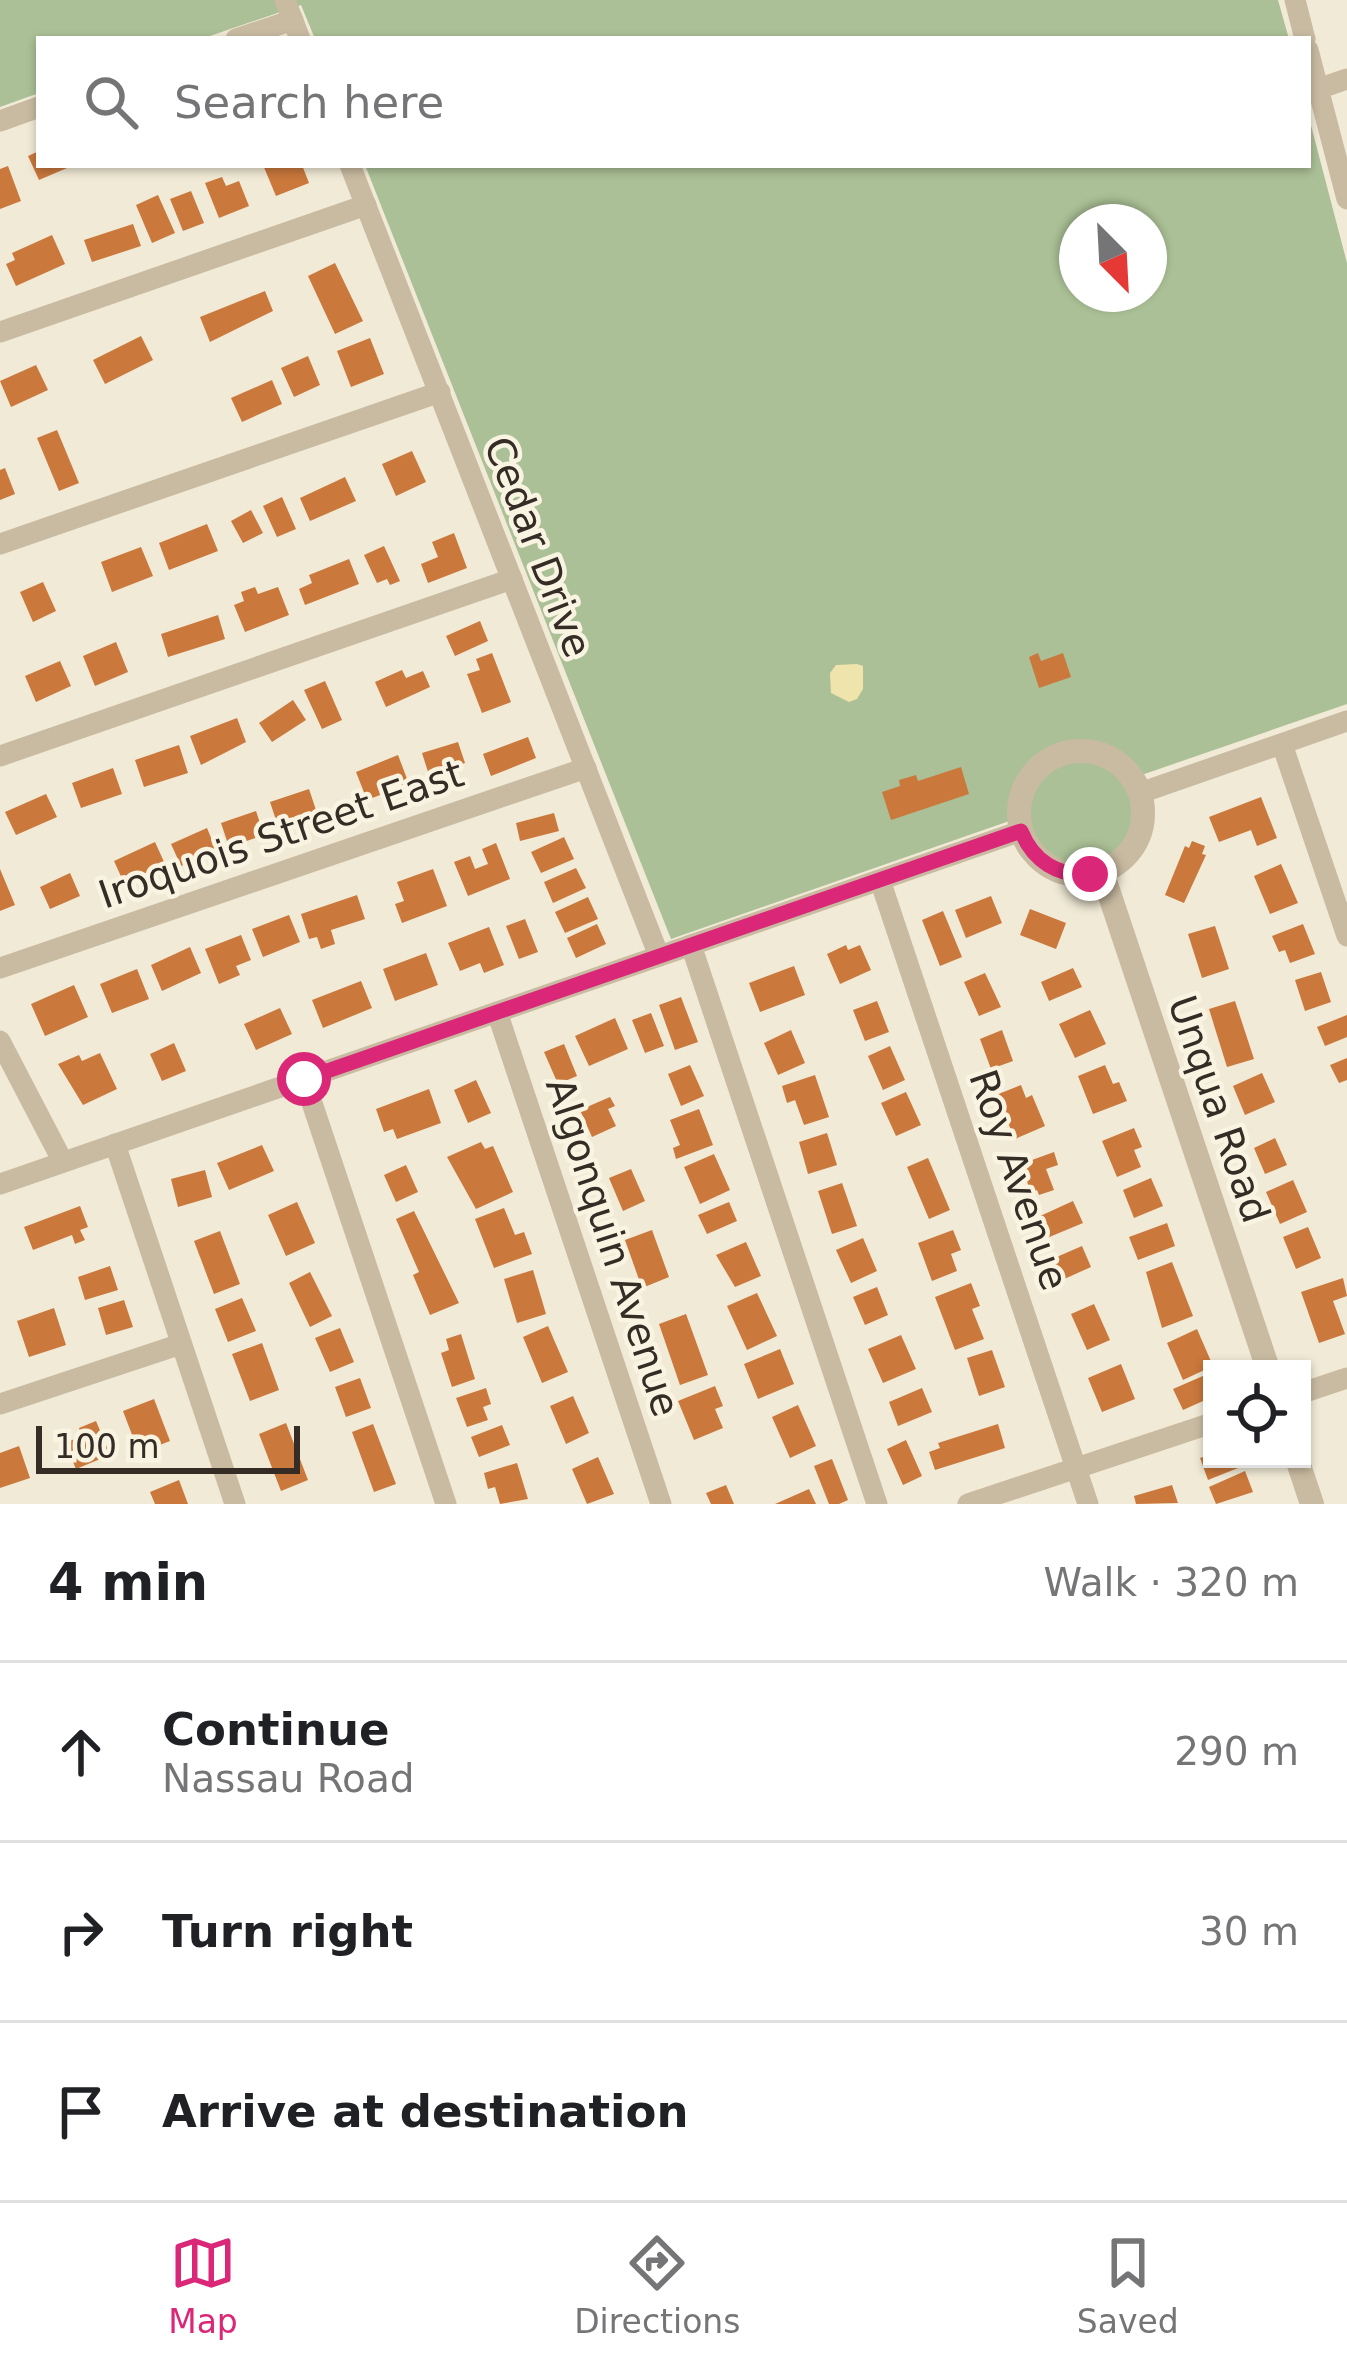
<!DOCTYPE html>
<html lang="en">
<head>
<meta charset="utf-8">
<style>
  :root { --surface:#fff; --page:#f6f6f6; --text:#202124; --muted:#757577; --line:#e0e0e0; --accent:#db2777 }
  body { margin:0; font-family:"DejaVu Sans",sans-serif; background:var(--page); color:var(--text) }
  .controls { position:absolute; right:36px; bottom:36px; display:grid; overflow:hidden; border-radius:0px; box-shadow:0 3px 9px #0004 }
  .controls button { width:108px; height:108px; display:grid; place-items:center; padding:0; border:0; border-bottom:3px solid var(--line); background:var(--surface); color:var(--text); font:60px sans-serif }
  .compass { position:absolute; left:1059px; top:204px; width:108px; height:108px; border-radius:50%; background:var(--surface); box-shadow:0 3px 9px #0004; rotate:156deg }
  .scale { position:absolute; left:36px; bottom:30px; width:264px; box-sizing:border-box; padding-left:12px; border:6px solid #342c25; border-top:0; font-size:33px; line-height:42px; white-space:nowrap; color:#342c25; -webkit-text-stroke:9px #f9f3e2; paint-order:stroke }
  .stop { position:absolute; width:36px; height:36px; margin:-27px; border:9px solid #db2777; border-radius:50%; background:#fff }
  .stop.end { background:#db2777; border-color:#fff; box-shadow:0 3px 12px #0008 }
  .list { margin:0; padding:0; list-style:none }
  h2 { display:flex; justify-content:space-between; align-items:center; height:156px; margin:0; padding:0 48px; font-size:51px }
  h2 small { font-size:39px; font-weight:400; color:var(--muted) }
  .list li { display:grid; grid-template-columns:78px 1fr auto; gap:36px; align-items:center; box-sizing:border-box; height:180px; padding:0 48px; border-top:3px solid var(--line) }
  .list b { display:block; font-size:45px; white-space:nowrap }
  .list p { margin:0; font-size:39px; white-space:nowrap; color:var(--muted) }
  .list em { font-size:39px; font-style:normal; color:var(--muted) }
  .icon { flex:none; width:66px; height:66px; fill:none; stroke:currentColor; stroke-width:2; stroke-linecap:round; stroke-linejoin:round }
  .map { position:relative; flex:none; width:1347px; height:1504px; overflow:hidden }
  .search { position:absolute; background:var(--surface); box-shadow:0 3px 9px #0004; left:36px; right:36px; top:36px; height:132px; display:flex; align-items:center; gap:30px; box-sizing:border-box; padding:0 42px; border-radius:0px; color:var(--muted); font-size:45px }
  .sheet { height:696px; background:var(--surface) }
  nav { display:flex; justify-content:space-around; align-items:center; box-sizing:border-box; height:168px; border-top:3px solid var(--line); background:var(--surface); font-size:33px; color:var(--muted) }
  nav a { display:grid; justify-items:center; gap:6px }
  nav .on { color:var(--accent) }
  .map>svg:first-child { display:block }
</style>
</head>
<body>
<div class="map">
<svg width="1347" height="1504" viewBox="0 0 1347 1504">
  <rect width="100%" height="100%" fill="#f1ead6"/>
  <g fill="#abc096" fill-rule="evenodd">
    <polygon points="0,0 1278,0 1289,39 315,39 301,5 201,39 39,39 39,93 0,107"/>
    <path d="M1308,114L1347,263V704L1130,779C1169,870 1050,914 1021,817L671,939L365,165H1308ZM1077,222H1149V294H1077Z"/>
  </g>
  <polygon fill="#efe4ab" points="857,664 863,666 863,689 857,699 849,702 831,693 830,673 836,665"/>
  <g fill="#ca783c">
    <polygon points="39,151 39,165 74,165 39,180 28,156"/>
    <polygon points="263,165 302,165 309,183 276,196"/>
    <polygon points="8,166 21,201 0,209 0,169"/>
    <polygon points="222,177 226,186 239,181 249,206 219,218 205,183"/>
    <polygon points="191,191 204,223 183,231 170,199"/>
    <polygon points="158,195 175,233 152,243 136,205"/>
    <polygon points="133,224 141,246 92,262 84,240"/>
    <polygon points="52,235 65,264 16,286 6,264 15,260 12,253"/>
    <polygon points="335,263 363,321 335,334 308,276"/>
    <polygon points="265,291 273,311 210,342 200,317"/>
    <polygon points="141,336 153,360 105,384 93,360"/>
    <polygon points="370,338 384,374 351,387 337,351"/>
    <polygon points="308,356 320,385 294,397 281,368"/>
    <polygon points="36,365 48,390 11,407 0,381"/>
    <polygon points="272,380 282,404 242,422 231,398"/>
    <polygon points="57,430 79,483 59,491 37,438"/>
    <polygon points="412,451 426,482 396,496 382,464"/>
    <polygon points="5,468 15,494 0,500 0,470"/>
    <polygon points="345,477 356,501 310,521 300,498"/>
    <polygon points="282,497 296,529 277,537 263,506"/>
    <polygon points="251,510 263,533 243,543 231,521"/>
    <polygon points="207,524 218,551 169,570 159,543"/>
    <polygon points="454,533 467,568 428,583 421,564 438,557 432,542"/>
    <polygon points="384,546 400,581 390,585 387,579 377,583 364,555"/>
    <polygon points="141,547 153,576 112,592 101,562"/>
    <polygon points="349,559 359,584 305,605 299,589 312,583 309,575"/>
    <polygon points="43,582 56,611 33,622 20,592"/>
    <polygon points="255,587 258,594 278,587 289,615 245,632 234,605 244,601 241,592"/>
    <polygon points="218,615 225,639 168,657 161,634"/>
    <polygon points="480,621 488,641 455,656 446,636"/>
    <polygon points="116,642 128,672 95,686 83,656"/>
    <polygon points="492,653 511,702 482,713 467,674 480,670 476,659"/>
    <polygon points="1038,653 1041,661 1063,653 1071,677 1039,688 1029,657"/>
    <polygon points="60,661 71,686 36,702 25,676"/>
    <polygon points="402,670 406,678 423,671 430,687 386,707 375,682"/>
    <polygon points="325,681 342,720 322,729 304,690"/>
    <polygon points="293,700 306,720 272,742 259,723"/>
    <polygon points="237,718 246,742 201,765 190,736"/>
    <polygon points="528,737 536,758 491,776 483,754"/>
    <polygon points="458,742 465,763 429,775 422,753"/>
    <polygon points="179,745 188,773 144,787 135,760"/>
    <polygon points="398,755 409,784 367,800 356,772"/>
    <polygon points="961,767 969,794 891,820 882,792 900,786 899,780 916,775 918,781"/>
    <polygon points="113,768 122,794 81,808 72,783"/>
    <polygon points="309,789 318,816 279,829 270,802"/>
    <polygon points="46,794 57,817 16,835 5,812"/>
    <polygon points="1261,797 1277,838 1257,846 1251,830 1219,842 1209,817"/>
    <polygon points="256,811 264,835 229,847 221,823"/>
    <polygon points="554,813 559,831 520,841 516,823"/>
    <polygon points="207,828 216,850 181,866 171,844"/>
    <polygon points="564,837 574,859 541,873 531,852"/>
    <polygon points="1192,841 1205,846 1202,854 1206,855 1184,903 1165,895 1185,846 1189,848"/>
    <polygon points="155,842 165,864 124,883 114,861"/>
    <polygon points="496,843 510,879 468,896 454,862 470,856 475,869 488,864 482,849"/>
    <polygon points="1281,864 1298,903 1270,914 1254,876"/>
    <polygon points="576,868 586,888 553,903 544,882"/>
    <polygon points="0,869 15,905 0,911"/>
    <polygon points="433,869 447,906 402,923 395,904 404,901 397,882"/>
    <polygon points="70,873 80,896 50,909 40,887"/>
    <polygon points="357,895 365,919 331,930 335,944 321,949 317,937 309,939 301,914"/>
    <polygon points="991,896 1002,923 966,938 955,910"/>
    <polygon points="588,897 598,919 565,933 555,912"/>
    <polygon points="1030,909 1066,923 1056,949 1020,935"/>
    <polygon points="943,911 962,957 940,966 922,920"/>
    <polygon points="289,915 300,942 263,957 252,929"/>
    <polygon points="525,919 538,952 519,959 506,926"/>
    <polygon points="597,924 606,944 576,958 567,938"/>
    <polygon points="1303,924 1315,954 1290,963 1285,950 1279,952 1272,936"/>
    <polygon points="1215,926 1229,969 1202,978 1188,934"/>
    <polygon points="489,927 504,965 484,973 480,963 460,971 448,943"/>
    <polygon points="241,935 251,960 236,966 240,975 219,984 205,949"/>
    <polygon points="846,945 848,950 860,945 871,970 840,984 827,954"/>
    <polygon points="190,947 201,973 162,991 151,965"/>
    <polygon points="426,953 438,985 395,1001 383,969"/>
    <polygon points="794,966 805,995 760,1012 749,983"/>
    <polygon points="1073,968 1082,987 1049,1001 1041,982"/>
    <polygon points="137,969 149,999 112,1013 100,984"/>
    <polygon points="1321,972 1331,1002 1305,1011 1295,980"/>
    <polygon points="985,973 1001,1007 979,1016 964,982"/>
    <polygon points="361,981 372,1008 323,1028 312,1000"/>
    <polygon points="74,985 88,1017 45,1036 31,1004"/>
    <polygon points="681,997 698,1042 675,1050 659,1005"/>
    <polygon points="877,1001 889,1032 865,1041 853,1010"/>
    <polygon points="1235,1001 1254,1059 1227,1067 1209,1009"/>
    <polygon points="280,1008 292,1034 256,1050 244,1024"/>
    <polygon points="1090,1010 1106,1044 1075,1058 1059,1024"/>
    <polygon points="651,1013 664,1046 645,1053 632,1020"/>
    <polygon points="1347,1015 1347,1037 1325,1046 1317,1027"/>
    <polygon points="615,1018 628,1049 589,1066 575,1036"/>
    <polygon points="791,1030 805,1063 778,1075 764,1043"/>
    <polygon points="1002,1030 1013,1061 991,1069 980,1039"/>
    <polygon points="174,1043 186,1071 162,1081 150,1054"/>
    <polygon points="564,1044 577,1076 558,1084 544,1052"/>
    <polygon points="890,1046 905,1080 883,1090 868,1056"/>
    <polygon points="100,1053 117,1089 83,1105 58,1064 79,1055 82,1061"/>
    <polygon points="1347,1058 1347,1080 1339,1083 1330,1065"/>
    <polygon points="690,1065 704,1096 681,1106 668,1074"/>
    <polygon points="1105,1065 1113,1084 1119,1082 1127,1101 1093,1114 1078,1076"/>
    <polygon points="1262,1073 1275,1102 1245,1115 1233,1086"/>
    <polygon points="815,1075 829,1117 804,1125 795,1100 787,1103 782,1086"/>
    <polygon points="476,1080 491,1113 468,1123 454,1090"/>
    <polygon points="1021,1085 1026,1098 1032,1095 1045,1126 1015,1139 996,1095"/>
    <polygon points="429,1089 441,1123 397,1139 393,1129 384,1132 376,1109"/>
    <polygon points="906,1092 921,1125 896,1136 881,1103"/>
    <polygon points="610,1097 615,1106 608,1109 616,1126 592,1137 580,1110"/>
    <polygon points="699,1109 713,1145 676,1159 673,1148 680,1145 670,1120"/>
    <polygon points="1134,1128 1142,1147 1134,1150 1141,1167 1117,1177 1102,1141"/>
    <polygon points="827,1133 837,1165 808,1174 799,1142"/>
    <polygon points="1275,1138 1287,1165 1265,1174 1254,1148"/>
    <polygon points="481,1142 485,1149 493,1146 513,1192 476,1209 447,1157"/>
    <polygon points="262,1145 274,1171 229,1190 217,1163"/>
    <polygon points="1054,1152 1058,1165 1046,1169 1054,1190 1039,1195 1037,1190 1031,1193 1021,1164"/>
    <polygon points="714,1154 730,1190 700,1204 684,1167"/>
    <polygon points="928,1158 950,1210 929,1219 907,1167"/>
    <polygon points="406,1165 418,1192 396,1202 384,1175"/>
    <polygon points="631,1169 645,1201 623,1211 609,1178"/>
    <polygon points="205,1170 212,1197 178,1207 171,1179"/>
    <polygon points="1151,1178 1163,1206 1134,1218 1123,1190"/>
    <polygon points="1293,1180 1307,1212 1280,1224 1266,1192"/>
    <polygon points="842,1183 857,1226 832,1234 818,1191"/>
    <polygon points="1073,1201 1083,1223 1047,1238 1038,1217"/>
    <polygon points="297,1202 315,1243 286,1256 268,1215"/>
    <polygon points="729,1202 737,1221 707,1234 698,1215"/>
    <polygon points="80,1206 88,1227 80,1230 85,1240 75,1244 72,1235 33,1250 24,1227"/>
    <polygon points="504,1208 515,1235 524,1232 532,1254 494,1268 475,1219"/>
    <polygon points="414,1211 459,1303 430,1315 413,1275 419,1272 396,1219"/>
    <polygon points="1167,1223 1175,1246 1138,1260 1129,1237"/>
    <polygon points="1308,1227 1321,1258 1296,1269 1283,1237"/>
    <polygon points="652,1230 669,1277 642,1288 625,1240"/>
    <polygon points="953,1230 961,1250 951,1254 957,1271 932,1281 918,1243"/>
    <polygon points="220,1231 240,1284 214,1294 194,1241"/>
    <polygon points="863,1238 877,1271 851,1283 836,1250"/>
    <polygon points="746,1242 761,1276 735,1287 716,1255"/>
    <polygon points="1082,1246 1091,1267 1062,1280 1052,1259"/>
    <polygon points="1172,1262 1193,1316 1162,1328 1146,1272"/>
    <polygon points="110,1266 118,1290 85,1300 78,1277"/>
    <polygon points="533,1270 546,1314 517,1323 504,1279"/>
    <polygon points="310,1272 332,1316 310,1327 289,1283"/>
    <polygon points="1343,1278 1347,1296 1333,1301 1345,1334 1319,1343 1301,1292"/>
    <polygon points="971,1283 980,1306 972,1309 984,1339 955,1350 935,1297"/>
    <polygon points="877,1287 888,1315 865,1325 853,1297"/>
    <polygon points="757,1293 777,1336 747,1350 727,1306"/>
    <polygon points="242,1298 256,1331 228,1342 215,1309"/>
    <polygon points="124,1300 133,1327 106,1335 98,1308"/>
    <polygon points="1094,1304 1110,1340 1087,1350 1071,1314"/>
    <polygon points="54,1308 66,1345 29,1357 17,1321"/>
    <polygon points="686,1314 708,1375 680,1385 659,1324"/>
    <polygon points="548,1326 568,1372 542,1383 523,1337"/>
    <polygon points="340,1328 354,1362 330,1372 315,1338"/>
    <polygon points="1197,1329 1213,1366 1183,1380 1167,1343"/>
    <polygon points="461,1334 475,1379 452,1387 441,1353 449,1350 446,1339"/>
    <polygon points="901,1335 916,1369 883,1383 868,1349"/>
    <polygon points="262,1343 279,1390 250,1401 232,1354"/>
    <polygon points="780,1349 794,1384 758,1399 744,1364"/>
    <polygon points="992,1350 1005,1387 979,1396 967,1358"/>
    <polygon points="1121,1364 1135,1399 1102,1412 1088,1378"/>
    <polygon points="1212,1372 1212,1397 1183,1410 1173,1389"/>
    <polygon points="360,1378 371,1408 346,1417 335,1387"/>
    <polygon points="715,1386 723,1406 715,1409 723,1428 694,1440 678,1401"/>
    <polygon points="486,1388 491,1404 483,1407 488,1420 467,1427 456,1398"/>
    <polygon points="922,1388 932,1412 898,1426 889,1402"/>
    <polygon points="573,1396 589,1433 566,1444 550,1406"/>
    <polygon points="154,1399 170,1441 139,1453 123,1411"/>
    <polygon points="798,1405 816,1446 790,1458 772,1417"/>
    <polygon points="96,1421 110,1455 76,1469 65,1443 82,1436 79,1428"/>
    <polygon points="286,1423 308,1480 281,1491 259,1434"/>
    <polygon points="373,1424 396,1484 374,1492 352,1432"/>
    <polygon points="998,1424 1005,1448 935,1470 929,1452 940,1448 938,1443"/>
    <polygon points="502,1425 510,1445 479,1457 471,1437"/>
    <polygon points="906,1440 922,1476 903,1485 887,1449"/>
    <polygon points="19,1446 30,1478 0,1488 0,1453"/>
    <polygon points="1212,1454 1212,1459 1240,1459 1243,1466 1208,1480 1200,1458"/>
    <polygon points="598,1457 614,1494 587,1504 572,1469"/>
    <polygon points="832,1459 848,1500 839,1504 829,1504 814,1466"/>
    <polygon points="517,1463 528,1499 500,1504 495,1487 488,1489 484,1473"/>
    <polygon points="1245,1471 1253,1492 1216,1504 1209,1487"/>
    <polygon points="179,1480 188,1504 155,1504 150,1492"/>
    <polygon points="726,1485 734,1504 711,1504 706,1493"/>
    <polygon points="1172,1485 1178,1503 1136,1504 1134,1496"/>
    <polygon points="809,1489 816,1504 775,1504"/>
  </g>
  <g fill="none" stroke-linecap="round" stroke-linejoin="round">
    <g stroke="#c9bba2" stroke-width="21">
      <polyline points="285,0 300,39"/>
      <polyline points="1295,0 1305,39"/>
      <polyline points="236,39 293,20"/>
      <polyline points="1308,50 1347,199"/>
      <polyline points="1318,89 1347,79"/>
      <polyline points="0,121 39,107"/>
      <polyline points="350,165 659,956"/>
      <polyline points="0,332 366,205"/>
      <polyline points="0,544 440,392"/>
      <polyline points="1282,744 1347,936"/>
      <polyline points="0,756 512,579"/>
      <polyline points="1140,793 1347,721"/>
      <polyline points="880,880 1088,1504"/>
      <polyline points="691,945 877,1504"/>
      <polyline points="0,968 586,768"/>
      <polyline points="497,1012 661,1504"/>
      <polyline points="0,1041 63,1162"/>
      <polyline points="304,1079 446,1504"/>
      <polyline points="115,1144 235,1504"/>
      <polyline points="0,1184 1021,831"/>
      <polyline points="1302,1393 1347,1378"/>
      <polyline points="0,1404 181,1344"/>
      <polyline points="968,1504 1212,1423"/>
    </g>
    <g stroke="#c9bba2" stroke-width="24">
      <circle cx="1081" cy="813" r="62"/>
      <polyline points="1102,872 1268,1369"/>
      <polyline points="1297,1459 1312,1504"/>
    </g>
  </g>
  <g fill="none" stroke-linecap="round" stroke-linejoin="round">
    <path stroke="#db2777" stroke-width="15" d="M304,1079L1021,831C1033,861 1058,877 1090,874"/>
  </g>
  <g text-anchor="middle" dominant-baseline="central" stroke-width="9" stroke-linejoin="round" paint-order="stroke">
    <g font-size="39" fill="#342c25" stroke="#f9f3e2">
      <text transform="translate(538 547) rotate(69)">Cedar Drive</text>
      <text transform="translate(281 834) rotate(-19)">Iroquois Street East</text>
      <text transform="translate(1219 1109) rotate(71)">Unqua Road</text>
      <text transform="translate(1019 1180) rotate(71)">Roy Avenue</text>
      <text transform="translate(613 1247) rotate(72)">Algonquin Avenue</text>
    </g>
  </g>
</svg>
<div class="controls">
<button><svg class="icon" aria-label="locate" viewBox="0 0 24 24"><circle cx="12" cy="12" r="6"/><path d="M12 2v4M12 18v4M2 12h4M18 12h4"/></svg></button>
</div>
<svg class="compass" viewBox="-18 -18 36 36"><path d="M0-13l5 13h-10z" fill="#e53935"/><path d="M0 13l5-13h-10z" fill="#757577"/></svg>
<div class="scale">100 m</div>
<div class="stop" style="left:304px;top:1079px"></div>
<div class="stop end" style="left:1090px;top:874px"></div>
<div class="search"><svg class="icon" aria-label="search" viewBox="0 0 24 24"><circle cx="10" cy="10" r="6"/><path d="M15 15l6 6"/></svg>Search here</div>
</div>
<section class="sheet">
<h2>4 min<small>Walk · 320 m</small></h2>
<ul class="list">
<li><svg class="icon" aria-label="ahead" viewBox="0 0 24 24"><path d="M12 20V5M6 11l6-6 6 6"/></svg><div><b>Continue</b><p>Nassau Road</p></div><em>290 m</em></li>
<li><svg class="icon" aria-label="right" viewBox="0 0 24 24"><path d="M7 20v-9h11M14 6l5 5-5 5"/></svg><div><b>Turn right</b></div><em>30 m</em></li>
<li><svg class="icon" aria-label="arrive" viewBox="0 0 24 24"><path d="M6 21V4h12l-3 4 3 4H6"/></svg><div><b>Arrive at destination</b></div></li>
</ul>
</section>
<nav>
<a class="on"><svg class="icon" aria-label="map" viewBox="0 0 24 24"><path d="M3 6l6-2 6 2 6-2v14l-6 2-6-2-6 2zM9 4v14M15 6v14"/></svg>Map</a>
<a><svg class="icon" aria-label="directions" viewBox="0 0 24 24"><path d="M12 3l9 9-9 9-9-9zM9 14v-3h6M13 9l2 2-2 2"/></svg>Directions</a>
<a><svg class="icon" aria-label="saved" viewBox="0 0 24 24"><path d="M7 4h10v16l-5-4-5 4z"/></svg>Saved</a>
</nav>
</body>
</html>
